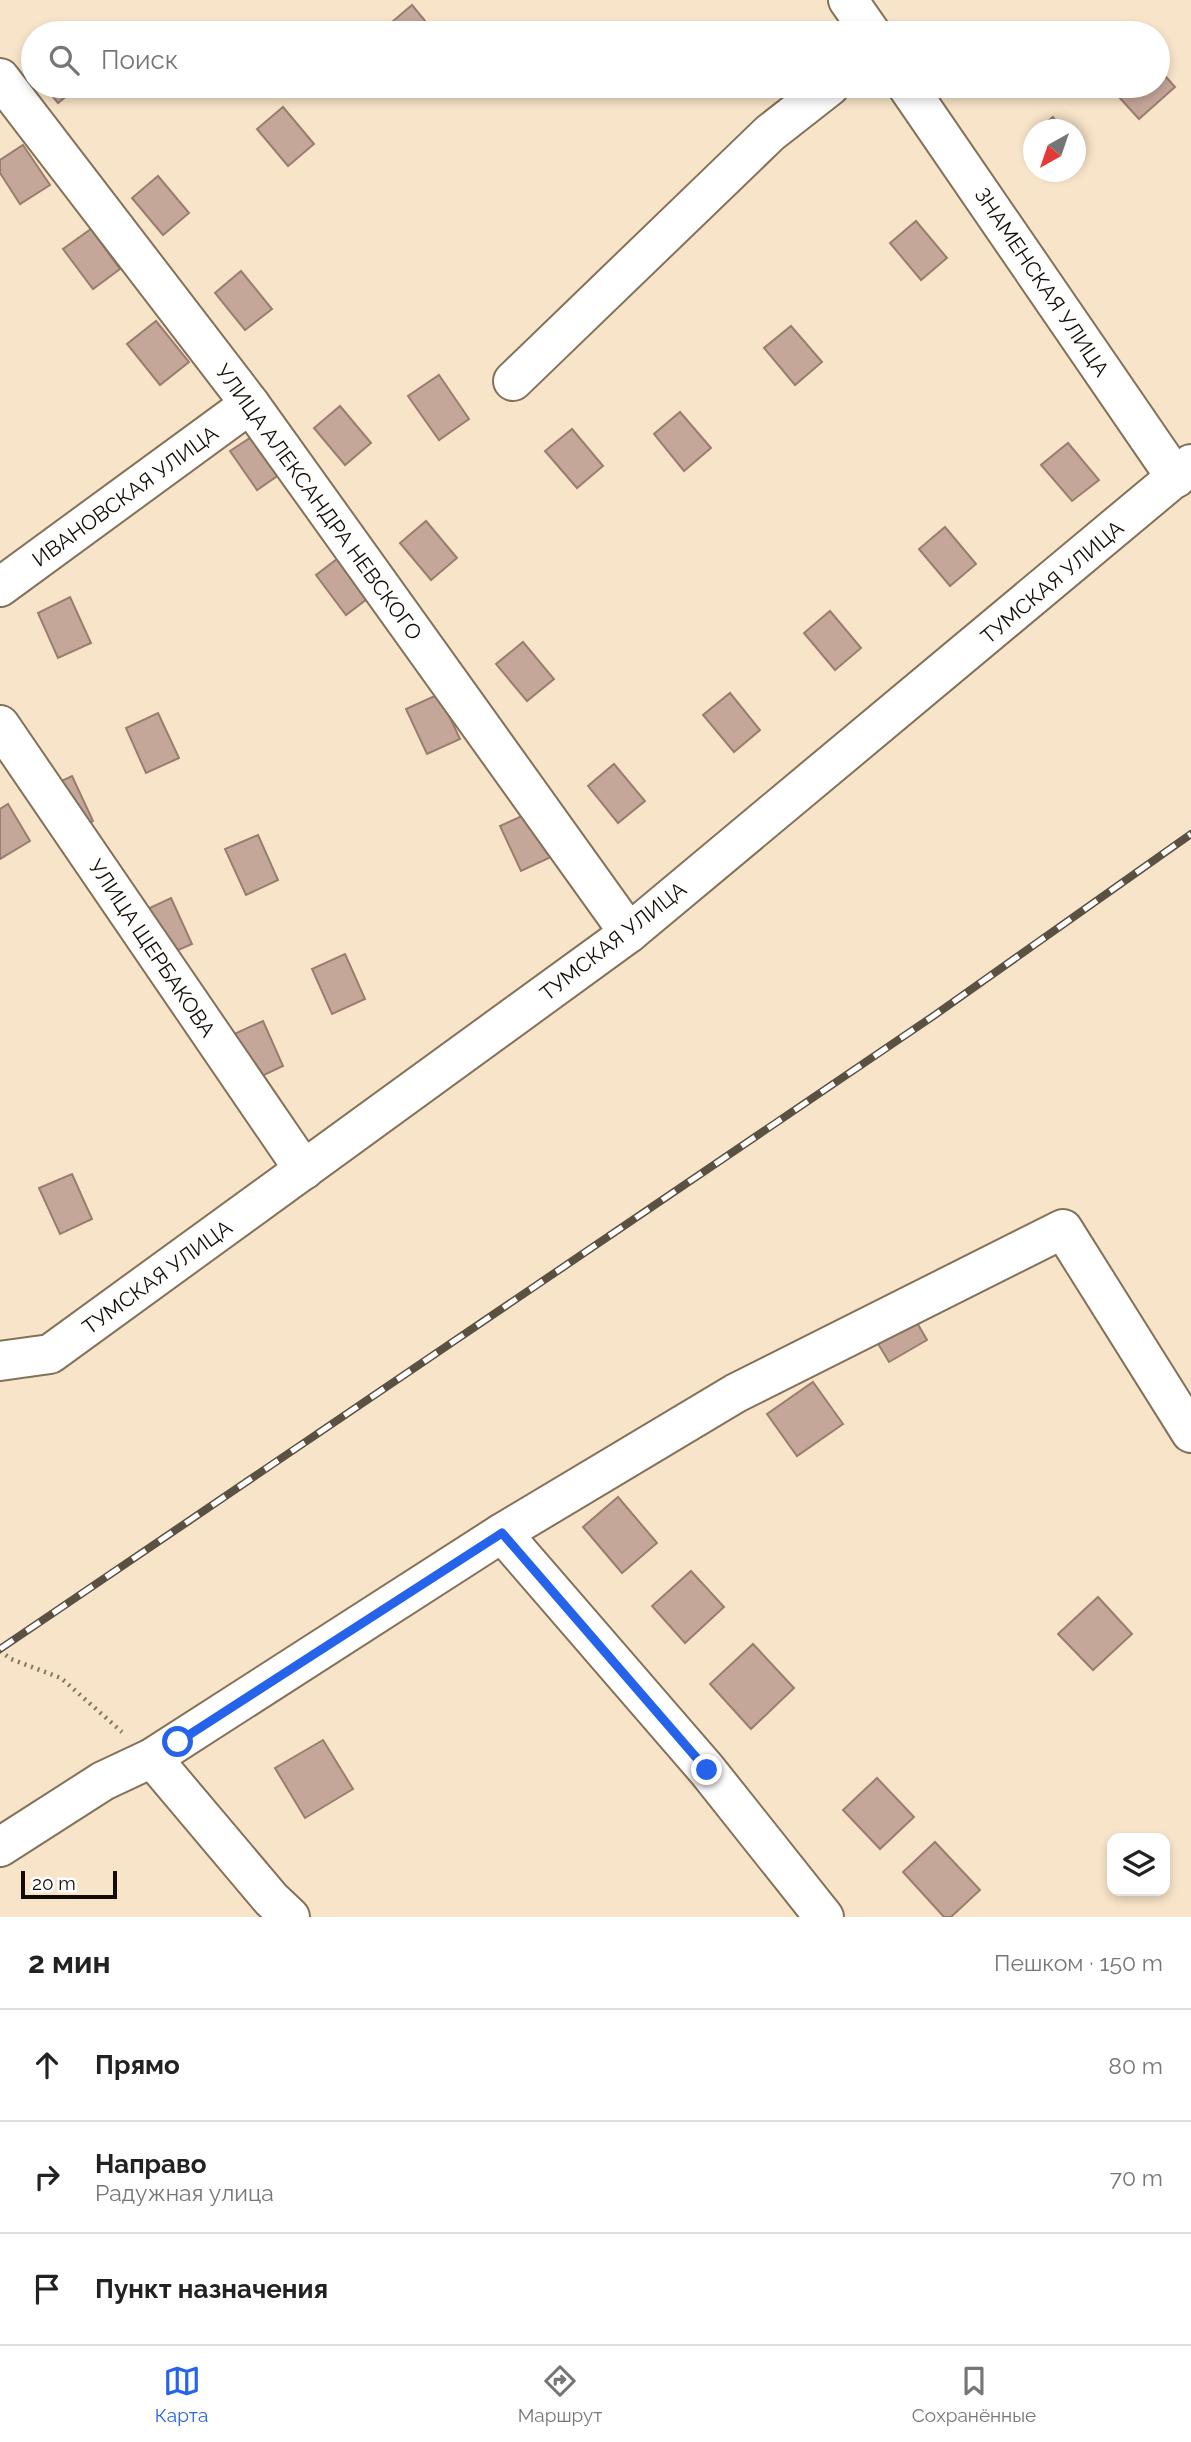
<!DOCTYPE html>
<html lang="ru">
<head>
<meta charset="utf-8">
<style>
  :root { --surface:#fff; --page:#f6f6f6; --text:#222; --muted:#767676; --line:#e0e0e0; --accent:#2563eb }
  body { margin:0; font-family:Raleway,sans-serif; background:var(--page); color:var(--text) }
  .controls { position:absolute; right:21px; bottom:21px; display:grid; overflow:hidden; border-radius:14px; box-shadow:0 4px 10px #0003 }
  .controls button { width:63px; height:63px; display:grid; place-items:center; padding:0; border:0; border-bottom:2px solid var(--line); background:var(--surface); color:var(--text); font:35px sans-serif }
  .compass { position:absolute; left:1023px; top:119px; width:63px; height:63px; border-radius:50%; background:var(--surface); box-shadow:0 4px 10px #0003; rotate:220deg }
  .scale { position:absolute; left:21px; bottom:18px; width:96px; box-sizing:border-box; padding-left:7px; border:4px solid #120c04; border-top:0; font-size:19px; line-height:24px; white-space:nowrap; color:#120c04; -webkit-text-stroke:5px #fff; paint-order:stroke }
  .stop { position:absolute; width:21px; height:21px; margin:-16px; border:5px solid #2563eb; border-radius:50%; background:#fff }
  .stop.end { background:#2563eb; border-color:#fff; box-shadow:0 2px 7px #0008 }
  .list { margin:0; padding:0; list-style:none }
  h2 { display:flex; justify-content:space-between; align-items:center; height:91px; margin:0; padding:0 28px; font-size:30px }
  h2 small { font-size:23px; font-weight:400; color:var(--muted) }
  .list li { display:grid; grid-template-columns:46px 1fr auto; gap:21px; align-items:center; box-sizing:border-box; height:112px; padding:0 28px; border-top:2px solid var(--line) }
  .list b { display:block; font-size:26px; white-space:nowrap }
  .list p { margin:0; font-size:23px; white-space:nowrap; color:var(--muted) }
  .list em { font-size:23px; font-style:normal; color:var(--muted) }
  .icon { flex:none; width:38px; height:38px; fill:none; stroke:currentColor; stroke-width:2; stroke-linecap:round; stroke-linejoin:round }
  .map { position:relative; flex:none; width:1191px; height:1917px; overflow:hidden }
  .search { position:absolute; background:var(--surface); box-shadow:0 4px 10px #0003; left:21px; right:21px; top:21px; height:77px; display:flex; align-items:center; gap:18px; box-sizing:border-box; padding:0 24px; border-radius:38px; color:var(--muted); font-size:26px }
  .sheet { height:427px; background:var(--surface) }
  nav { display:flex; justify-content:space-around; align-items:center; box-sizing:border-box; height:98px; border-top:2px solid var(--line); background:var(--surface); font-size:19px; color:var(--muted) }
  nav a { display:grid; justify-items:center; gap:4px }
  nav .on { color:var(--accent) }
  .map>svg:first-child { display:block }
</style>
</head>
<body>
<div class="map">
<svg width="1191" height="1917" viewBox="0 0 1191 1917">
  <rect width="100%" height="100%" fill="#f8e4c9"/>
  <g fill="#c5a79a" stroke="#9b7d70" stroke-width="2">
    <polygon points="412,5 435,33 391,33 386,27"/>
    <polygon points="1158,68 1175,87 1139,119 1109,86 1158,86"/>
    <polygon points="44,86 79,86 58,103"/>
    <polygon points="283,107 314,144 288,166 257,129"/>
    <polygon points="1053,117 1063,130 1037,130"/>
    <polygon points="23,145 50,185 20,204 0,173 0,160"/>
    <polygon points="158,176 189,213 163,235 132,198"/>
    <polygon points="916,221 947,258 921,280 890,243"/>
    <polygon points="91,229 120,269 93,289 63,249"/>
    <polygon points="241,271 272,309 245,330 215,293"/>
    <polygon points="156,321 189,362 160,385 127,344"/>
    <polygon points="791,326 822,362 795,385 764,348"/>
    <polygon points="439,375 469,419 439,440 408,396"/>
    <polygon points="340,406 371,443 345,465 314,428"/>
    <polygon points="680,412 711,448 684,471 654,434"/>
    <polygon points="572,429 603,466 577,488 545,451"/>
    <polygon points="259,432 286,470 257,490 230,451"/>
    <polygon points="1068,443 1099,480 1072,501 1041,465"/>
    <polygon points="426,521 457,558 431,580 400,543"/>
    <polygon points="945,527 976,564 950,586 919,549"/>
    <polygon points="341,556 371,596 346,615 316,575"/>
    <polygon points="70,597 91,643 58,658 38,613"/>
    <polygon points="830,611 861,648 835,670 804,633"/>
    <polygon points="523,642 554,679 527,701 496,664"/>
    <polygon points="730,693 760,730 734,752 703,715"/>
    <polygon points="439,694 460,739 427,754 406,709"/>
    <polygon points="158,713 179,758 146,773 126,728"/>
    <polygon points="614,764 645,801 618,823 588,786"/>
    <polygon points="72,776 93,821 60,836 40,791"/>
    <polygon points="8,804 30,841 0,859 0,809"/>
    <polygon points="533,811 553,856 521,871 500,826"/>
    <polygon points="258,835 278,880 246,895 225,849"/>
    <polygon points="171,898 192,944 160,958 139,913"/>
    <polygon points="345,954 365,999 332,1014 312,969"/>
    <polygon points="263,1021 283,1066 251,1081 230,1036"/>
    <polygon points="72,1174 92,1219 60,1234 39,1188"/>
    <polygon points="912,1314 927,1340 889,1362 874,1337"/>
    <polygon points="813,1382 843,1424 797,1456 767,1414"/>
    <polygon points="618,1497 657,1543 622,1573 583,1527"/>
    <polygon points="691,1571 724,1607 685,1643 652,1606"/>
    <polygon points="1098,1597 1132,1634 1093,1670 1058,1634"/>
    <polygon points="753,1644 794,1688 751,1729 710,1684"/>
    <polygon points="323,1740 353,1789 305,1818 275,1768"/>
    <polygon points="877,1778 914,1817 880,1849 843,1810"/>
    <polygon points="935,1842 980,1890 951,1917 944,1917 903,1872"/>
  </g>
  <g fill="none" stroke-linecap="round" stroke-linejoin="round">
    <defs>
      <g id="minor">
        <polyline points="848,0 871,33"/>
        <polyline points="0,78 250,404 629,933"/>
        <polyline points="907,86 1176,478"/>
        <polyline points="513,381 770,133 830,86"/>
        <polyline points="0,587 250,404"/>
        <polyline points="0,725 304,1170"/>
        <polyline points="0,1361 50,1354 629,933 1191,464"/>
        <polyline points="502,1533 707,1770 824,1917"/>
        <polyline points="152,1758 271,1899 290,1917"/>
        <polyline points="0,1847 103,1781 152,1758 502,1533 736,1393 1063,1229 1191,1433"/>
      </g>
    </defs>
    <use href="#minor" stroke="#837159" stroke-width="42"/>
    <polyline stroke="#837665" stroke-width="4.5" stroke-dasharray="2 5" stroke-linecap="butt" points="0,1651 11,1659 61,1678 122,1732"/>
    <use href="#minor" stroke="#fff" stroke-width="38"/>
    <defs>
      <polyline id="rail" points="0,1649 932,1017 1191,834"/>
    </defs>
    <use href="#rail" stroke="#5b5143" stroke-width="8"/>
    <use href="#rail" stroke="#fff" stroke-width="5" stroke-dasharray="16" stroke-linecap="butt"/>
  </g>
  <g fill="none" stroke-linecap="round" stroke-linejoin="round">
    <polyline stroke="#2563eb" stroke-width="9" points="178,1742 502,1533 707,1770"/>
  </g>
  <g text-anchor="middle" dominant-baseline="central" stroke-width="5" stroke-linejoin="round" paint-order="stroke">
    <g font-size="21" fill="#120c04" stroke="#fff">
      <text transform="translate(1042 282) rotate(56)">ЗНАМЕНСКАЯ УЛИЦА</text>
      <text transform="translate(125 496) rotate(-36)">ИВАНОВСКАЯ УЛИЦА</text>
      <text transform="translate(319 502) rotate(54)">УЛИЦА АЛЕКСАНДРА НЕВСКОГО</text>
      <text transform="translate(1052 582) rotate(-40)">ТУМСКАЯ УЛИЦА</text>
      <text transform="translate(613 941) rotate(-38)">ТУМСКАЯ УЛИЦА</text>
      <text transform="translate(152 948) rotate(56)">УЛИЦА ЩЕРБАКОВА</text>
      <text transform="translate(157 1277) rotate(-36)">ТУМСКАЯ УЛИЦА</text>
    </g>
  </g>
</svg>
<div class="controls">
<button><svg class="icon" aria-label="layers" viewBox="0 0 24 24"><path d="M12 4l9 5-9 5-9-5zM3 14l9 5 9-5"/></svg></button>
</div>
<svg class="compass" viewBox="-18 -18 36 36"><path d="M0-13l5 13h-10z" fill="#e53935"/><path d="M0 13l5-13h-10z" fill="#767676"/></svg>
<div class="scale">20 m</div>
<div class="stop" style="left:178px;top:1742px"></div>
<div class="stop end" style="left:707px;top:1770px"></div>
<div class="search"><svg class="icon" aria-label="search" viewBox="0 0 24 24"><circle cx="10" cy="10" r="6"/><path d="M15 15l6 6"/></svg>Поиск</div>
</div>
<section class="sheet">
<h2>2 мин<small>Пешком · 150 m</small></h2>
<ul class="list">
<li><svg class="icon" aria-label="ahead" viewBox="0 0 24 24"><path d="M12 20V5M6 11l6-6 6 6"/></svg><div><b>Прямо</b></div><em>80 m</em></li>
<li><svg class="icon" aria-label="right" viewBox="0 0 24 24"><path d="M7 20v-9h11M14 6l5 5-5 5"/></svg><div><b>Направо</b><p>Радужная улица</p></div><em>70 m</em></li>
<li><svg class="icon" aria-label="arrive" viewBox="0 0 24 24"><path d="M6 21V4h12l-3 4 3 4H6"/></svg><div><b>Пункт назначения</b></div></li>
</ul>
</section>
<nav>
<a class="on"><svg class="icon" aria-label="map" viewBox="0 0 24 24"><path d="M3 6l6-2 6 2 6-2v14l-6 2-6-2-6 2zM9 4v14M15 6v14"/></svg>Карта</a>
<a><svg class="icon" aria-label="directions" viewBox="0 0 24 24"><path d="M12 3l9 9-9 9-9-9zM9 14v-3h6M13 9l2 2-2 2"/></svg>Маршрут</a>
<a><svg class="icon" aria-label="saved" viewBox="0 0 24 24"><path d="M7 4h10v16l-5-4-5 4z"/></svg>Сохранённые</a>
</nav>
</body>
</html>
